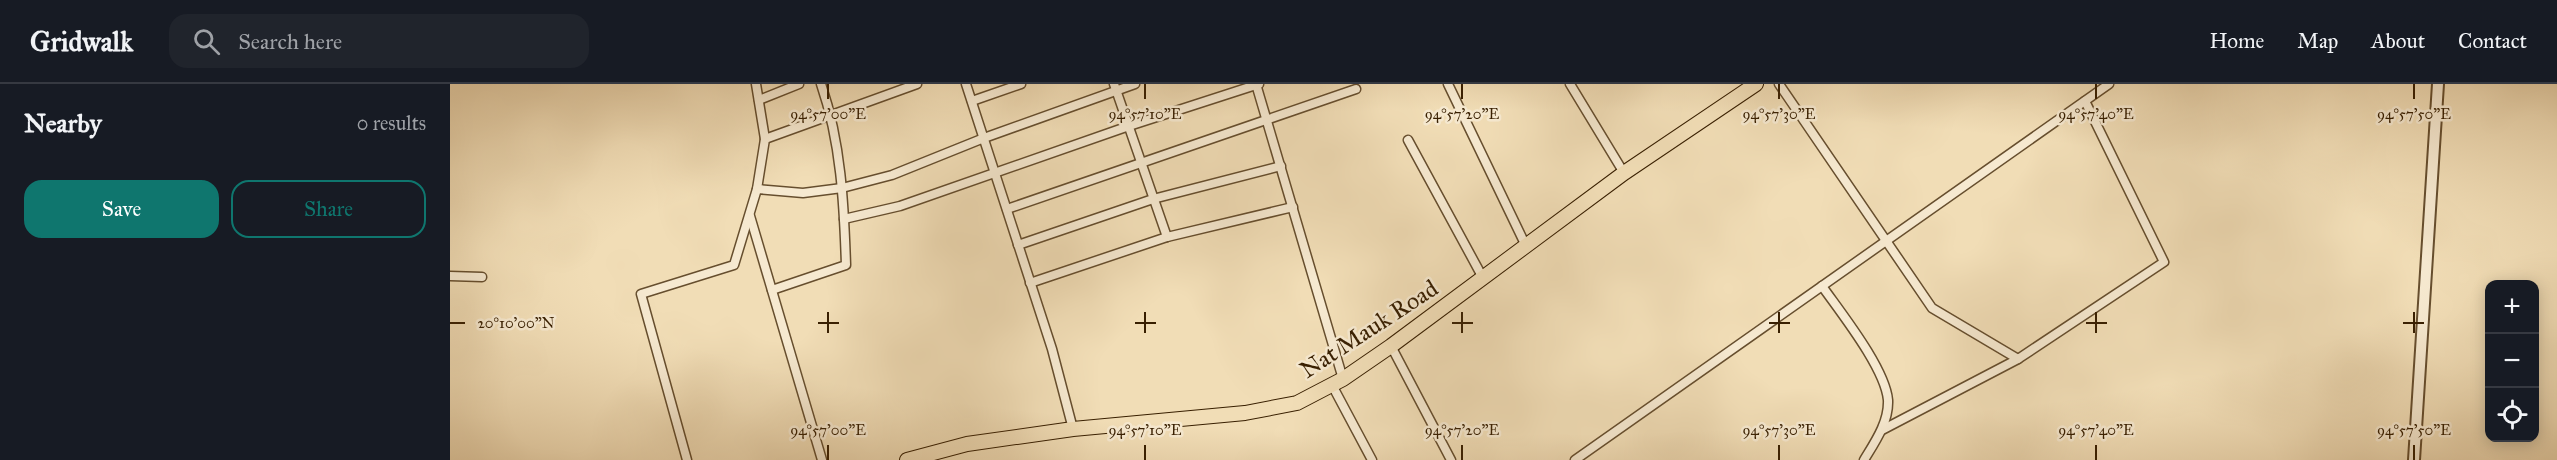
<!DOCTYPE html>
<html lang="en">
<head>
<meta charset="utf-8">
<style>
  :root { --surface:#171b24; --page:#20242c; --text:#f1f3f6; --muted:#9ea1a6; --line:#363941; --accent:#0f766e }
  body { margin:0; font-family:"IM FELL Great Primer",serif; background:var(--page); color:var(--text) }
  .controls { position:absolute; right:18px; bottom:18px; display:grid; overflow:hidden; border-radius:12px; box-shadow:0 3px 15px #0003 }
  .controls button { width:54px; height:54px; display:grid; place-items:center; padding:0; border:0; border-bottom:2px solid var(--line); background:var(--surface); color:var(--text); font:30px sans-serif }
  .list { margin:0; padding:0; list-style:none }
  h2 { display:flex; justify-content:space-between; align-items:center; height:78px; margin:0; padding:0 24px; font-size:26px }
  h2 small { font-size:20px; font-weight:400; color:var(--muted) }
  .actions { display:flex; gap:12px; padding:18px 24px }
  .actions a { flex:1; padding:14px 0; border:2px solid var(--accent); border-radius:18px; text-align:center; font-size:21px; color:var(--accent) }
  .actions .main { background:var(--accent); color:#fff }
  .icon { flex:none; width:33px; height:33px; fill:none; stroke:currentColor; stroke-width:2; stroke-linecap:round; stroke-linejoin:round }
  .map { position:relative; flex:none; width:2107px; height:376px; overflow:hidden }
  header { display:flex; align-items:center; gap:36px; box-sizing:border-box; height:84px; padding:0 30px; background:var(--surface); border-bottom:2px solid var(--line) }
  header strong { font-size:28px }
  nav { display:flex; gap:33px; margin-inline-start:auto; font-size:21px }
  .search { width:420px; height:54px; background:var(--page); display:flex; align-items:center; gap:15px; box-sizing:border-box; padding:0 21px; border-radius:18px; color:var(--muted); font-size:22px }
  main { display:flex }
  aside { flex:1; background:var(--surface) }
  .map>svg:first-child { display:block }
</style>
</head>
<body>
<header>
<strong>Gridwalk</strong>
<div class="search"><svg class="icon" aria-label="search" viewBox="0 0 24 24"><circle cx="10" cy="10" r="6"/><path d="M15 15l6 6"/></svg>Search here</div>
<nav><a>Home</a><a>Map</a><a>About</a><a>Contact</a></nav>
</header>
<main>
<aside>
<h2>Nearby<small>0 results</small></h2>
<ul class="list">
</ul>
<div class="actions"><a class="main">Save</a><a>Share</a></div>
</aside>
<div class="map">
<svg width="2107" height="376" viewBox="0 0 2107 376">
  <rect width="100%" height="100%" fill="#f1ddb6"/>
  <filter id="stains"><feTurbulence type="fractalNoise" baseFrequency=".00333" numOctaves="4"/><feColorMatrix values="0 0 0 0 .2 0 0 0 0 .09 0 0 0 0 .02 0 0 0 .5 -.17"/></filter>
  <radialGradient id="worn" r=".72"><stop offset=".6" stop-color="#630" stop-opacity="0"/><stop offset="1" stop-color="#630" stop-opacity=".3"/></radialGradient>
  <g fill="none" stroke-linecap="round" stroke-linejoin="round">
    <defs>
      <g id="minor">
        <polyline points="516,0 602,265 623,345"/>
        <polyline points="664,0 717,153"/>
        <polyline points="806,0 893,295"/>
        <polyline points="998,0 1076,162"/>
        <polyline points="1120,0 1174,89"/>
        <polyline points="1329,0 1482,224 1568,275 1714,178 1635,17"/>
        <polyline points="309,16 349,0"/>
        <polyline points="522,17 571,0"/>
        <polyline points="315,55 467,0"/>
        <polyline points="958,56 1033,194"/>
        <polyline points="307,105 353,109 392,104 442,91 534,54 685,0"/>
        <polyline points="557,125 906,5"/>
        <polyline points="300,132 372,376"/>
        <polyline points="394,135 450,122 679,42 809,0"/>
        <polyline points="568,161 703,115 831,82"/>
        <polyline points="0,192 32,193"/>
        <polyline points="580,199 717,153 843,123"/>
        <path d="M1372,202C1391,229 1435,284 1438,316C1439,338 1425,358 1414,376"/>
        <path d="M322,206L396,181C394,120 391,58 371,0"/>
        <polyline points="941,262 1001,376"/>
        <polyline points="882,301 922,376"/>
        <polyline points="1432,346 1568,275"/>
        <polyline points="237,376 191,210 284,181 307,105 315,55 306,0"/>
        <polyline points="1125,376 1659,0"/>
      </g>
      <polyline id="tertiary" points="1964,376 1988,0"/>
      <polyline id="trunk" points="457,376 517,360 623,345 795,329 847,319 893,295 941,262 1174,89 1306,0"/>
    </defs>
    <use href="#minor" stroke="#664e2e" stroke-width="11"/>
    <use href="#tertiary" stroke="#664e2e" stroke-width="14"/>
    <use href="#trunk" stroke="#381f01" stroke-width="16"/>
    <use href="#minor" stroke="#f6e9d0" stroke-width="8"/>
    <use href="#tertiary" stroke="#f6e9d0" stroke-width="10"/>
    <use href="#trunk" stroke="#f1ddb6" stroke-width="14"/>
  </g>
  <path fill="none" stroke="#381f01" stroke-width="2" d="M378,0V15M695,0V15M1012,0V15M1329,0V15M1646,0V15M1964,0V15M378,228V249M695,228V249M1012,228V249M1329,228V249M1646,228V249M1964,228V249M0,239H15M368,239H389M685,239H706M1002,239H1023M1319,239H1340M1636,239H1657M1953,239H1974M378,361V376M695,361V376M1012,361V376M1329,361V376M1646,361V376M1964,361V376"/>
  <g text-anchor="middle" dominant-baseline="central" stroke-width="5" stroke-linejoin="round" paint-order="stroke">
    <g font-size="24" fill="#381f01" stroke="#f6e9d0">
      <text transform="translate(919 245) rotate(-33)">Nat Mauk Road</text>
    </g>
  </g>
  <g font-size="15" text-anchor="middle" fill="#381f01" stroke="#f6e9d0" stroke-width="5" stroke-linejoin="round" paint-order="stroke">
    <text x="378" y="35">94°57'00"E</text>
    <text x="695" y="35">94°57'10"E</text>
    <text x="1012" y="35">94°57'20"E</text>
    <text x="1329" y="35">94°57'30"E</text>
    <text x="1646" y="35">94°57'40"E</text>
    <text x="1964" y="35">94°57'50"E</text>
    <text x="66" y="244">20°10'00"N</text>
    <text x="378" y="351">94°57'00"E</text>
    <text x="695" y="351">94°57'10"E</text>
    <text x="1012" y="351">94°57'20"E</text>
    <text x="1329" y="351">94°57'30"E</text>
    <text x="1646" y="351">94°57'40"E</text>
    <text x="1964" y="351">94°57'50"E</text>
  </g>
  <rect width="100%" height="100%" filter="url(#stains)"/>
  <rect width="100%" height="100%" fill="url(#worn)"/>
</svg>
<div class="controls">
<button>+</button>
<button>−</button>
<button><svg class="icon" aria-label="locate" viewBox="0 0 24 24"><circle cx="12" cy="12" r="6"/><path d="M12 2v4M12 18v4M2 12h4M18 12h4"/></svg></button>
</div>
</div>
</main>
</body>
</html>
